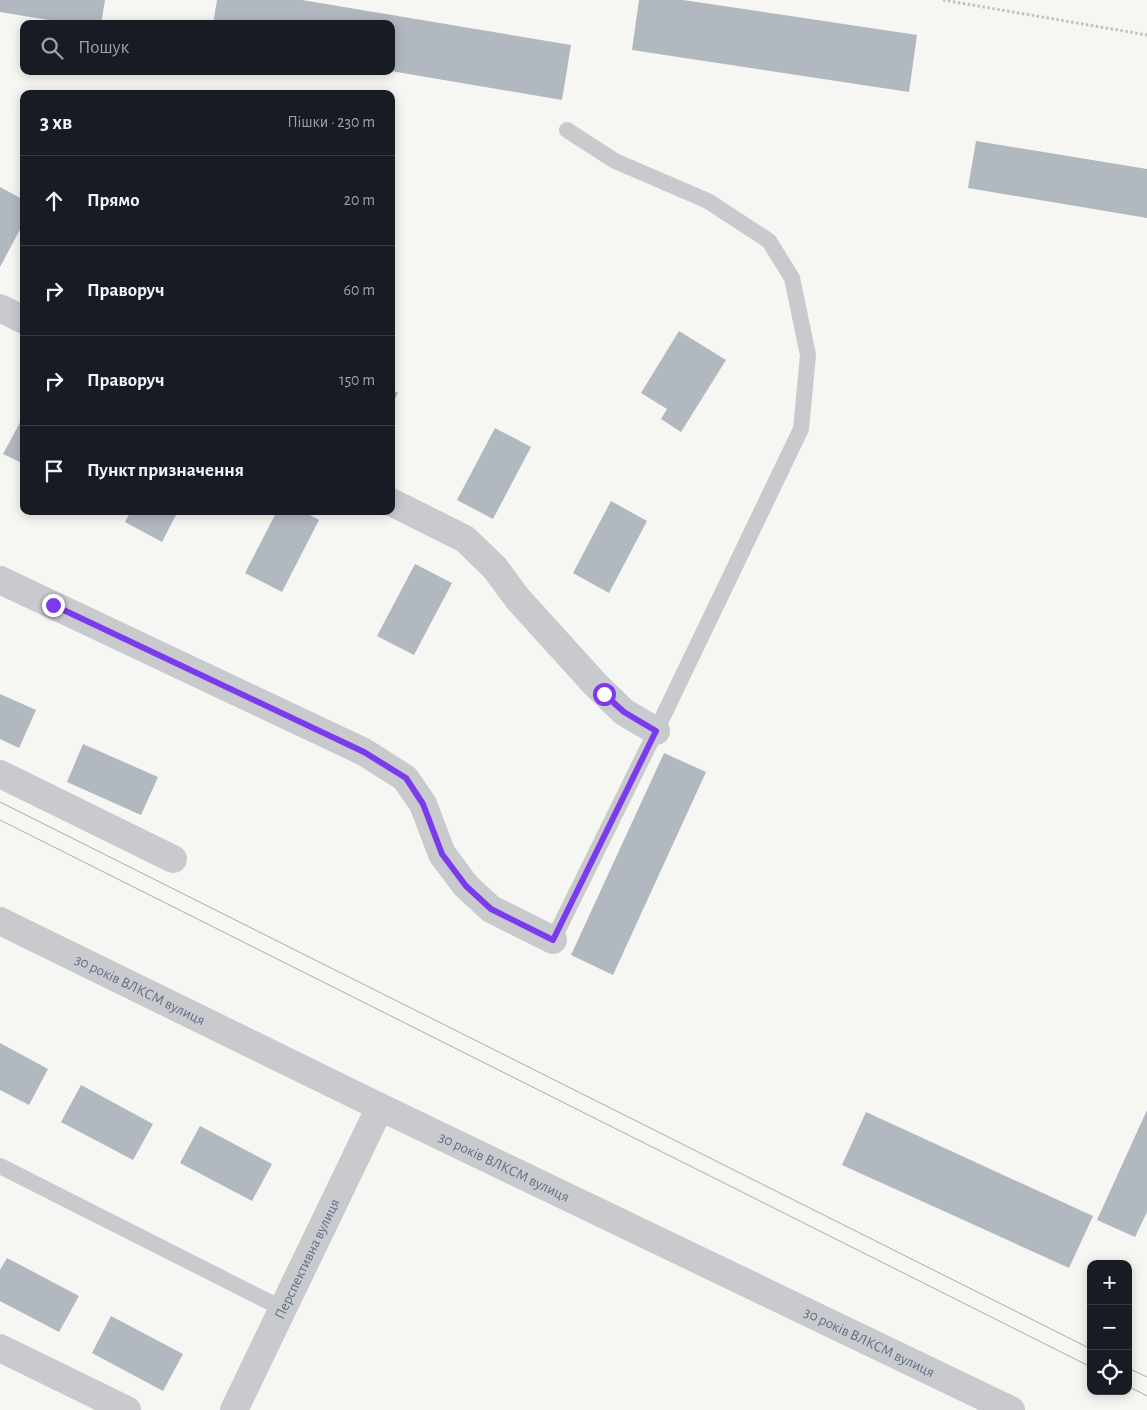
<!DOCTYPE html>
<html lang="uk">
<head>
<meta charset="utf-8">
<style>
  :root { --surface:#171b24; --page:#242831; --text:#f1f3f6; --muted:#9ea1a6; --line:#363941 }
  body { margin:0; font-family:"Alegreya Sans",sans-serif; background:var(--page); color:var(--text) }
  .controls { position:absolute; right:15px; bottom:15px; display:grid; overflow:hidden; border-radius:10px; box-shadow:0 2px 12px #0003 }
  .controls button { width:45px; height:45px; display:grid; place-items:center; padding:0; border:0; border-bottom:1px solid var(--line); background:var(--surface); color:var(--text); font:25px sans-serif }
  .stop { position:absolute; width:15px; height:15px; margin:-11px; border:4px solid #7c3aed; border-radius:50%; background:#fff }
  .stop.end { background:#7c3aed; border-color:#fff; box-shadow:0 1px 5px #0008 }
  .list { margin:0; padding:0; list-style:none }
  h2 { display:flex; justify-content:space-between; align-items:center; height:65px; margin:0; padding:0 20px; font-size:21px }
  h2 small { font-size:16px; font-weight:400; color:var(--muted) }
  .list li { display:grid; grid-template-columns:32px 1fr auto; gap:15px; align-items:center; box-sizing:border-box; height:90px; padding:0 20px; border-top:1px solid var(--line) }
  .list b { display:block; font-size:19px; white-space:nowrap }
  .list em { font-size:16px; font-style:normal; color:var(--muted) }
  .icon { flex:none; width:28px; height:28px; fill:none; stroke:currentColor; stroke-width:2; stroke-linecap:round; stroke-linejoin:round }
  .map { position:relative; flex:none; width:1147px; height:1410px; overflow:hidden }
  .search { position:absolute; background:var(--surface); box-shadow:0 2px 12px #0003; left:20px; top:20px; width:375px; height:55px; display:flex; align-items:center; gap:12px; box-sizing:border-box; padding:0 18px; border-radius:10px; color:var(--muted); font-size:19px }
  .panel { position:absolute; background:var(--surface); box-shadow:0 2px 12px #0003; left:20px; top:90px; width:375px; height:425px; border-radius:10px }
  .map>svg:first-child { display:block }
</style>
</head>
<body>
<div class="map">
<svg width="1147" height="1410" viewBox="0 0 1147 1410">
  <rect width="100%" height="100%" fill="#f6f6f2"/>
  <g fill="#b2b8bf">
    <polygon points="0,0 105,0 101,24 73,24 0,12"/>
    <polygon points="217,0 302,0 571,45 562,100 391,71 391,24 213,24"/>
    <polygon points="639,0 683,0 917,35 909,92 632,50"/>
    <polygon points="976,141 1147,169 1147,218 968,188"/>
    <polygon points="0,187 24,200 24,222 0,267"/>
    <polygon points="679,331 726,360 681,432 661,419 667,409 641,393"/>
    <polygon points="391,389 398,393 391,406"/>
    <polygon points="24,415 24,464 3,454"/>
    <polygon points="495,428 531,447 493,519 457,500"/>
    <polygon points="611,501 647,521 609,593 573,573"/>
    <polygon points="131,511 178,511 162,542 125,522"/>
    <polygon points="277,511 302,511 319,520 282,592 245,573"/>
    <polygon points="415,564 452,583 414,655 377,636"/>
    <polygon points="0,694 36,710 19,748 0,739"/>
    <polygon points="83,744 158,777 141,815 67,782"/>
    <polygon points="664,753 706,772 613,975 571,955"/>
    <polygon points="0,1043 48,1069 29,1105 0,1090"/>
    <polygon points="81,1085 153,1124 133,1160 61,1122"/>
    <polygon points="1147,1110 1147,1212 1135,1237 1097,1220"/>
    <polygon points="866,1112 1093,1216 1069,1268 842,1165"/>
    <polygon points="200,1126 272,1164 252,1201 180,1163"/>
    <polygon points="7,1258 79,1296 59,1332 0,1301 0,1270"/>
    <polygon points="111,1316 183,1354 163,1391 92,1353"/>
  </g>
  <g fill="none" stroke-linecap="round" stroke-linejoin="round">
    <polyline stroke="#c0c2c4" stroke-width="3" stroke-dasharray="2.5 2.5" stroke-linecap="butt" points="943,0 1147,35"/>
    <g stroke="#c8cace" stroke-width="16">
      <polyline points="553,940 656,731 801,429 808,355 792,278 769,241 708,201 615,161 567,130"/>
      <polyline points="0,1166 283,1309"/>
    </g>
    <g stroke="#c8cace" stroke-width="28">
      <polyline points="0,308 24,320"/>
      <polyline points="391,502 465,539 495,568 517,598 595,684 624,712 656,731"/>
      <polyline points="0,580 364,752 405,778 423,804 442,854 466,886 491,909 553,940"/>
      <polyline points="0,774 173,859"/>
      <path id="s1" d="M0,921L380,1107L1011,1410"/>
      <polyline points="0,1348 127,1410"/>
      <path id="s2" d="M234,1410L380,1107"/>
    </g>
    <g stroke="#a9adb4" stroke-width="1">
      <polyline points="0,802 1091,1349"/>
      <polyline points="0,820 1091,1367"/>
      <polyline points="1128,1368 1147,1377"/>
      <polyline points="1128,1386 1147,1396"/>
    </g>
  </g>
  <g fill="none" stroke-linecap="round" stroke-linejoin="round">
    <polyline stroke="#7c3aed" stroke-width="6" points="53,605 364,752 406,778 423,804 442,854 466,886 491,909 553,940 656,731 624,712 604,694"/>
  </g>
  <g text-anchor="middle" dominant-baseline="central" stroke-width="5" stroke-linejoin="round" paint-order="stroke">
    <g font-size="15" fill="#627186" stroke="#fff">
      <text stroke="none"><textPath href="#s1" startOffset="156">30 років ВЛКСМ вулиця</textPath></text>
      <text stroke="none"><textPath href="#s1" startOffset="561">30 років ВЛКСМ вулиця</textPath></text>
      <text stroke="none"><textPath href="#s2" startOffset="168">Перспективна вулиця</textPath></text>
      <text stroke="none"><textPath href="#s1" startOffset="966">30 років ВЛКСМ вулиця</textPath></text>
    </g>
  </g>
</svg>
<div class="controls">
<button>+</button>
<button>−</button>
<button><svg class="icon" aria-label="locate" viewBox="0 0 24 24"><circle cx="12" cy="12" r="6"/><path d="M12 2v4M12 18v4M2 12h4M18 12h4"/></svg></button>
</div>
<div class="stop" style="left:604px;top:694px"></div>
<div class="stop end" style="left:53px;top:605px"></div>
<div class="search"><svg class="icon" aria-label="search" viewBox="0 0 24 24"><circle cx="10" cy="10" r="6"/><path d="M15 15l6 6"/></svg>Пошук</div>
<section class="panel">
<h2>3 хв<small>Пішки · 230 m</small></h2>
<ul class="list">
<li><svg class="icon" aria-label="ahead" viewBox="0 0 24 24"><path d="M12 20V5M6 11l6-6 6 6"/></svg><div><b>Прямо</b></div><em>20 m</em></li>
<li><svg class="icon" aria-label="right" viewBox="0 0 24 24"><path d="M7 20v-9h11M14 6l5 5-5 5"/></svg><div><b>Праворуч</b></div><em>60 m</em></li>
<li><svg class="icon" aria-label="right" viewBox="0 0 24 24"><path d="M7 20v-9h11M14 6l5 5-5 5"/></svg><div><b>Праворуч</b></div><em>150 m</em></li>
<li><svg class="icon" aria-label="arrive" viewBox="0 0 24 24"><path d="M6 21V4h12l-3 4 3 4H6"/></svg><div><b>Пункт призначення</b></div></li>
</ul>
</section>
</div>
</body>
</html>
